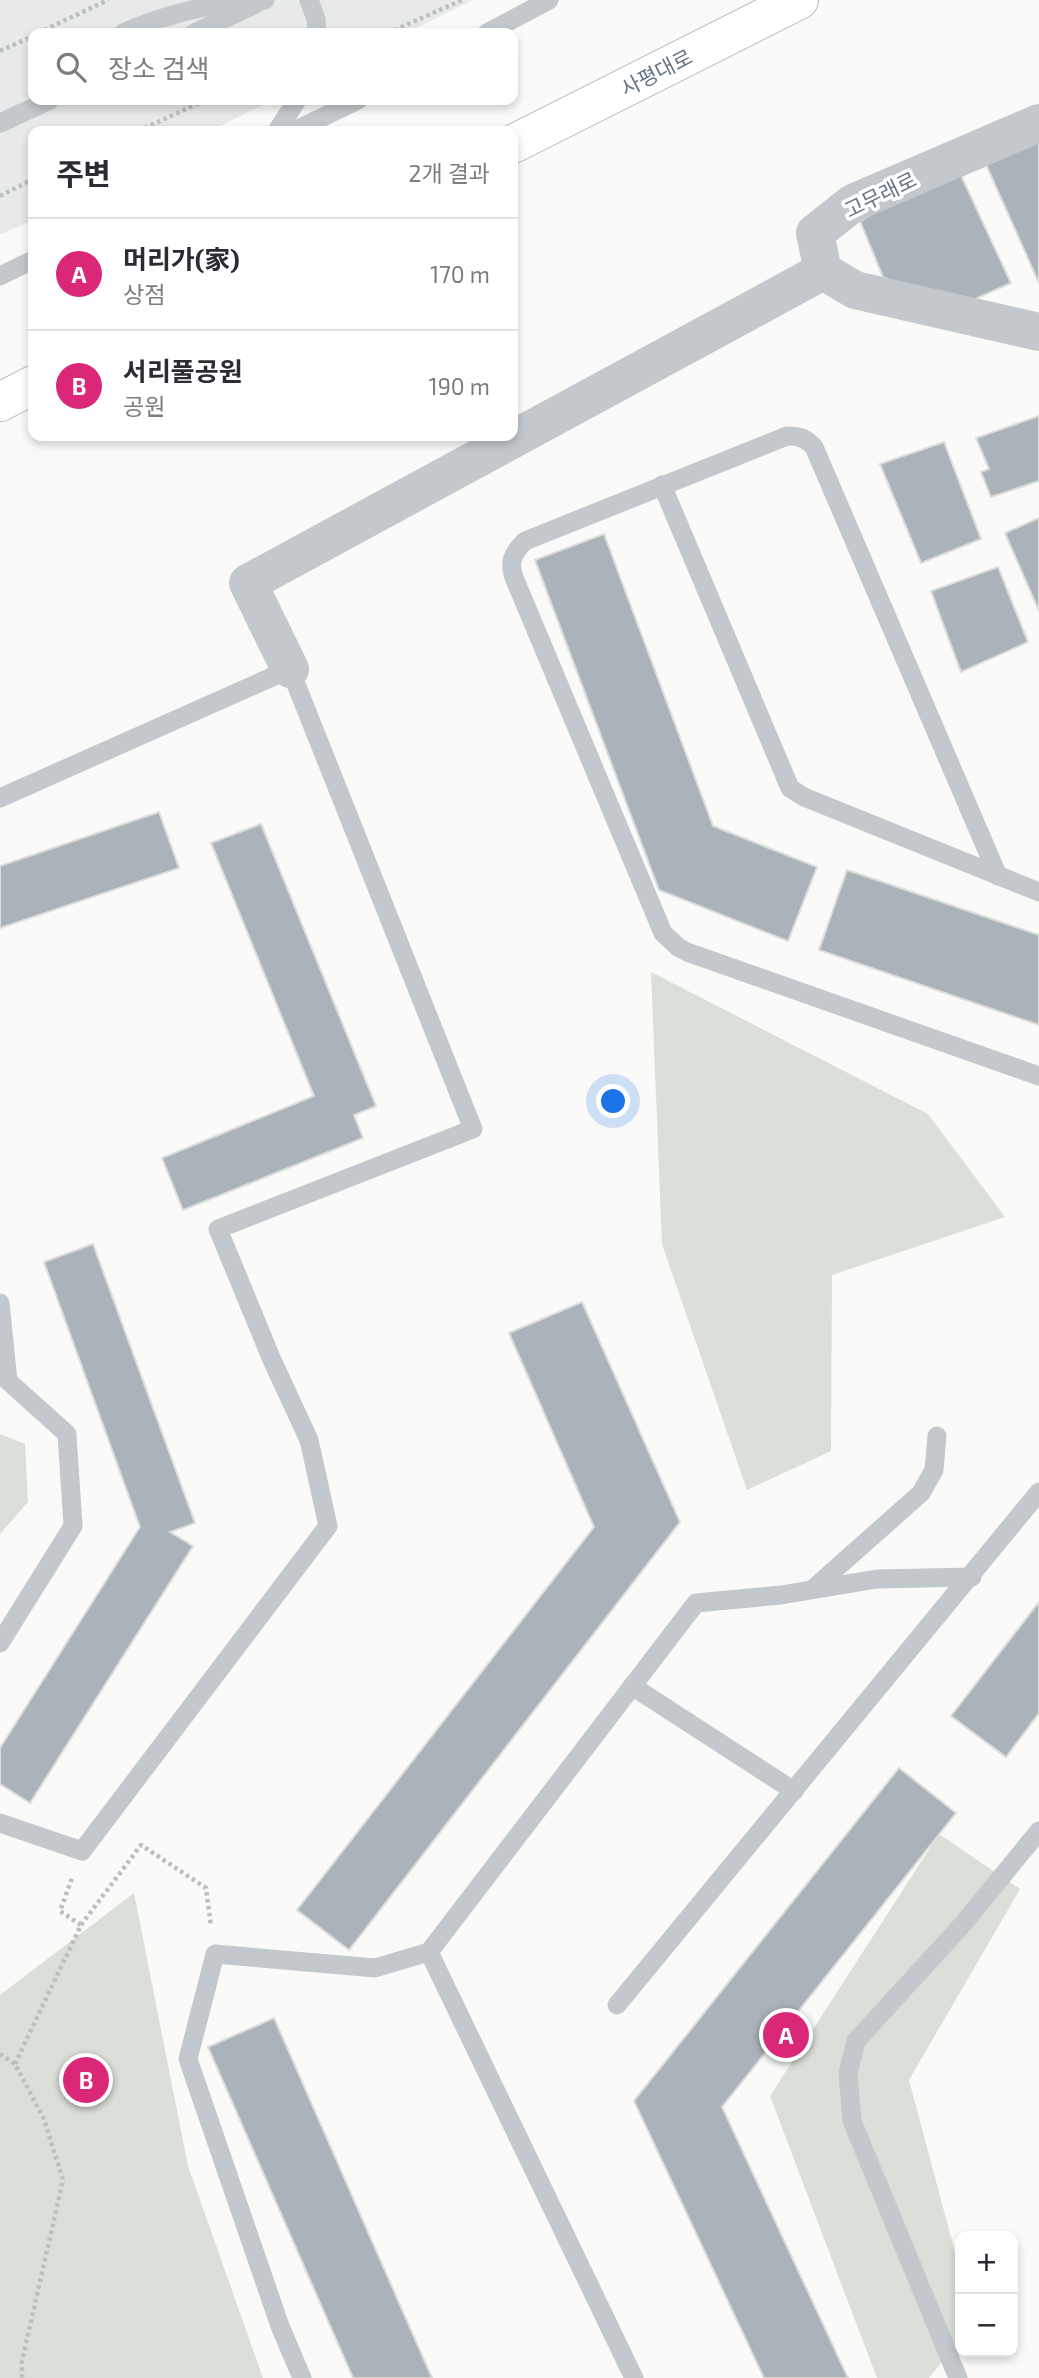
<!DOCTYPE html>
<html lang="ko">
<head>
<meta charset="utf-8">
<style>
  :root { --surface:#fff; --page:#f2f2f3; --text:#2b2b33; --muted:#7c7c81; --line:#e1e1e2; --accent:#db2777 }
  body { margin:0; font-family:"Exo 2","Noto Sans KR",sans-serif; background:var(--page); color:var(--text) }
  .controls { position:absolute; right:21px; bottom:21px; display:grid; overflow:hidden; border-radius:14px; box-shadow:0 4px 10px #0003 }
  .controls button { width:63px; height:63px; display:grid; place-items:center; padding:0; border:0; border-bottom:2px solid var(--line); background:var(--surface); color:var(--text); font:35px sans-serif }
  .you { position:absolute; left:614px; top:1102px; width:24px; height:24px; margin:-18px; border:5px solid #fff; border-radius:50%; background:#1a73e8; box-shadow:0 0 0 10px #1a73e833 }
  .badge { display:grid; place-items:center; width:46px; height:46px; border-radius:50%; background:var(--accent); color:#fff; font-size:23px; font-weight:700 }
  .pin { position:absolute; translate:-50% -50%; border:4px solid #fff; box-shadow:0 2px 7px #0006 }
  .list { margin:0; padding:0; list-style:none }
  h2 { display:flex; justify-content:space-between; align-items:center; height:91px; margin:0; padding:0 28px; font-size:30px }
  h2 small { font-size:23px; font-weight:400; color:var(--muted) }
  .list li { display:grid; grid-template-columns:46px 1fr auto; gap:21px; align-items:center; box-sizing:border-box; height:112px; padding:0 28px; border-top:2px solid var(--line) }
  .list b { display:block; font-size:26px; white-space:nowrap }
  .list p { margin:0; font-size:23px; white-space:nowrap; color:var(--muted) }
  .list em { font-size:23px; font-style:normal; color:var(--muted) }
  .icon { flex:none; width:38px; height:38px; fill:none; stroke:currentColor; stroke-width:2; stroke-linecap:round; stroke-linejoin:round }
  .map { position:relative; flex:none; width:1039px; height:2378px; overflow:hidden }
  .search { position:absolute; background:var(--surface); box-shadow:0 4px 10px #0003; left:28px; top:28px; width:490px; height:77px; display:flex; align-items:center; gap:18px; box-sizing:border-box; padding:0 24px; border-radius:14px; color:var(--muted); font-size:26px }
  .panel { position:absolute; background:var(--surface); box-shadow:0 4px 10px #0003; left:28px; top:126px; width:490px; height:315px; border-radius:14px }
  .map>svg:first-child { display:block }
</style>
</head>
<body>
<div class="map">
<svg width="1039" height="2378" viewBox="0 0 1039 2378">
  <rect width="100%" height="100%" fill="#fafaf8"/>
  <polygon fill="#e8e9e9" points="0,0 473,0 406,33 33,33 33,100 273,100 210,131 33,131 33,220 0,235"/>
  <g fill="#dadfd7">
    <polygon points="651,972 928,1114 1005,1217 832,1275 831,1451 747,1490 662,1244"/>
    <polygon points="0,1434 25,1444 28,1502 0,1534"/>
    <polygon points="939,1834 1020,1889 909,2080 960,2271 960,2339 929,2378 877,2378 770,2096"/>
    <polygon points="134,1893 188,2166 263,2378 0,2378 0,1995"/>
  </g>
  <g fill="#aab3b9" stroke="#dcdcda" stroke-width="2">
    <polygon points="1039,135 1039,283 984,160"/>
    <polygon points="957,167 1011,283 955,308 883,277 860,221"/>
    <polygon points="1039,416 1039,481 991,497 981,472 989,469 976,438"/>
    <polygon points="944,442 981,539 921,563 880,464"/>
    <polygon points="1039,518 1039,611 1005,533"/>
    <polygon points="604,534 713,826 817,867 788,941 659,890 535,560"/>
    <polygon points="998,567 1028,642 961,672 931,591"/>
    <polygon points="159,812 179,868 0,928 0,866"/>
    <polygon points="261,824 376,1106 354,1115 363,1138 183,1210 162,1158 314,1096 211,843"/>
    <polygon points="847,870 1039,935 1039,1025 819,950"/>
    <polygon points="93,1244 195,1523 170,1532 193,1546 30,1803 0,1784 0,1748 140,1527 44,1262"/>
    <polygon points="582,1302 680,1522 349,1950 297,1910 594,1527 509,1333"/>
    <polygon points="1039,1602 1039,1713 1006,1757 951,1716"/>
    <polygon points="899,1768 956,1813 722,2107 848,2378 764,2378 634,2101"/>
    <polygon points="274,2018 432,2378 353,2378 208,2047"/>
  </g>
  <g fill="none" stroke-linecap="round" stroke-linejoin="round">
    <defs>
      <g id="primary">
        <polyline points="513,144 799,0"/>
        <polyline points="0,402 33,385"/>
      </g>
    </defs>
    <use href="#primary" stroke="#b5babe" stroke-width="40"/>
    <g stroke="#bbbfc2" stroke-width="4.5" stroke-dasharray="3.5 3.5" stroke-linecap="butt">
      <polyline points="38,33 108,0"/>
      <polyline points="388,33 462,0"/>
      <polyline points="0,51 33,36"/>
      <polyline points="138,131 206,100"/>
      <polyline points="0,196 33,179"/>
      <polyline points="81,1925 141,1845 206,1888 211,1926"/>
      <polyline points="0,2054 15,2064 44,2119 63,2180 22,2361 22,2378"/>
      <polyline points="15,2064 81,1925 60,1911 72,1878"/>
    </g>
    <g stroke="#c3c8cc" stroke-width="19">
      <polyline points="309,0 316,19 317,33"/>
      <path d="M123,33C168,13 216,2 265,0"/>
      <polyline points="194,33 256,4"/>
      <polyline points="487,33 549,0"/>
      <polyline points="0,123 50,100"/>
      <polyline points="277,131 297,100"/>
      <polyline points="294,131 358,100"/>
      <polyline points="0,276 33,260"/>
      <polyline points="662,485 790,788 804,797 1039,892"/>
      <polyline points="0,798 290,669 473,1129 218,1229 272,1360 309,1440 328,1526 82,1851 0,1823"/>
      <path d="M998,876L814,447C805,438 800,436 787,436L525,541C512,554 508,562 515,580L663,933L678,947L687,952L1039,1076"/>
      <polyline points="0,1303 8,1381 67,1434 73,1526 0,1643"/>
      <polyline points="814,1588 921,1493 934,1470 937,1436"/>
      <polyline points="632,1686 794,1791"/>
      <polyline points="617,2005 1039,1492"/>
      <polyline points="302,2378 280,2326 188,2059 215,1954 375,1968 429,1952"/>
      <polyline points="634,2378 429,1952 696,1603 781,1595 877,1579 972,1577"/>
      <polyline points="958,2378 852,2121 848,2073 856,2041 962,1925 1039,1831"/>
    </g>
    <g stroke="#c3c8cc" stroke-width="38">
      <polyline points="1039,123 853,203 815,233 823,271 855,290 1039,332"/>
      <polyline points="290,669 248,583 823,271"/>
    </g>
    <use href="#primary" stroke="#fff" stroke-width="38"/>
  </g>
  <g text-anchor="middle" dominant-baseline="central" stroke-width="7" stroke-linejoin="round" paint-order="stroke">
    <g font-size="21" fill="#657683" stroke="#fff">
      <text transform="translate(656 72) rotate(-27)">사평대로</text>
      <text transform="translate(880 194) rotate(-26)">고무래로</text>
    </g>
  </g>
</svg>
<div class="controls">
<button>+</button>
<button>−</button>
</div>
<div class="you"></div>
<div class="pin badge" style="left:786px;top:2035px">A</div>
<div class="pin badge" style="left:86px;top:2080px">B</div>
<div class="search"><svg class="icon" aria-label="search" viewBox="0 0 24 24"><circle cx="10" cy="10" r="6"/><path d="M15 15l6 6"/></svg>장소 검색</div>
<section class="panel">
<h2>주변<small>2개 결과</small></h2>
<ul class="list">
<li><span class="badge">A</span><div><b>머리가(家)</b><p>상점</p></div><em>170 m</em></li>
<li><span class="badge">B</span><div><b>서리풀공원</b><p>공원</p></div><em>190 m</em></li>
</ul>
</section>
</div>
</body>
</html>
